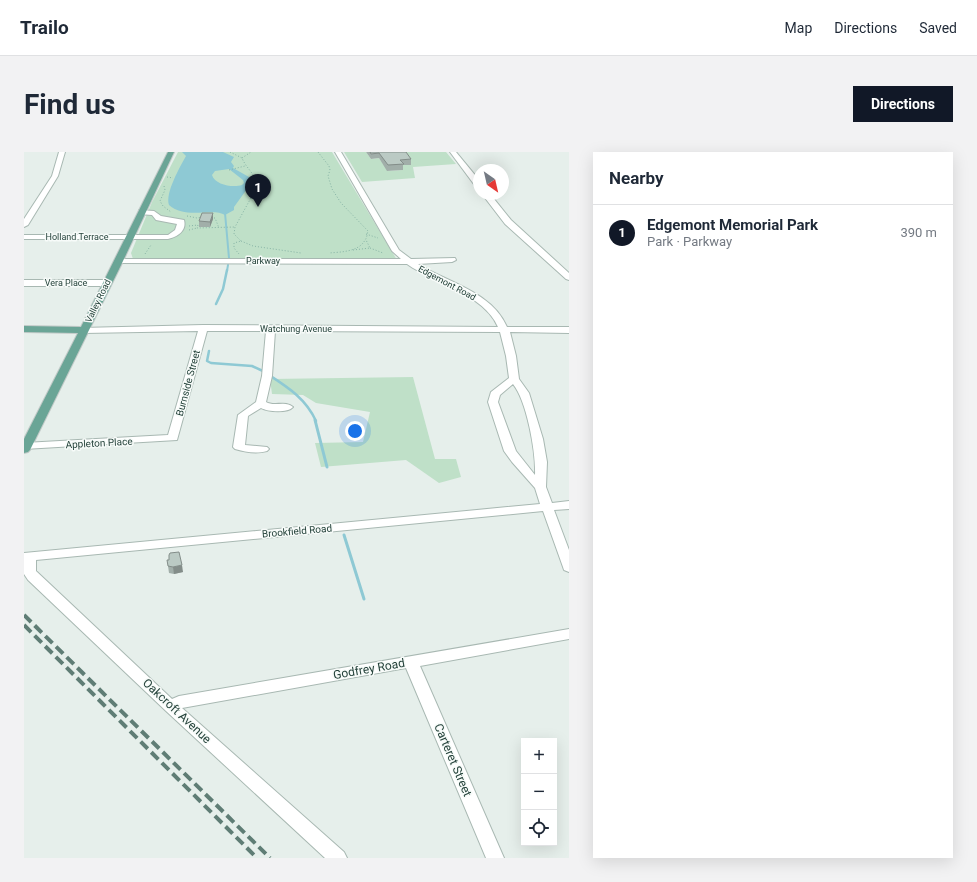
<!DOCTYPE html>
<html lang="en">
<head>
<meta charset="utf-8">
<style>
  :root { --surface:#fff; --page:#f2f2f3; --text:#1f2937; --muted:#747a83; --line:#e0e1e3; --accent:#111827 }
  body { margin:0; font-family:Roboto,sans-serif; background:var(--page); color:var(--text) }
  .controls { position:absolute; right:12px; bottom:12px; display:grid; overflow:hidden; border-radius:0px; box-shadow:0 4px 16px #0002 }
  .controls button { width:36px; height:36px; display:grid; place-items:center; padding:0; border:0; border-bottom:1px solid var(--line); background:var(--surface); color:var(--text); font:20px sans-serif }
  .compass { position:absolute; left:449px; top:12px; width:36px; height:36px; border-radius:50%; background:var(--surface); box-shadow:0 4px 16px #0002; rotate:146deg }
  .you { position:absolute; left:331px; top:279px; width:14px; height:14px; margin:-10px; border:3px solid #fff; border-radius:50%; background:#1a73e8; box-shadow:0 0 0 6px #1a73e833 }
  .badge { display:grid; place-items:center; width:26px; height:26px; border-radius:50%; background:var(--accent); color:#fff; font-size:13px; font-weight:700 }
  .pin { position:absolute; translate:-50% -33px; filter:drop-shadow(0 1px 2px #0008) }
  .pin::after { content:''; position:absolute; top:21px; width:14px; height:12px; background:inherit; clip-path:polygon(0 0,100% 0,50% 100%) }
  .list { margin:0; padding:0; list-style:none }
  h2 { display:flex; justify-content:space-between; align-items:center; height:52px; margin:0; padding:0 16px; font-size:17px }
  h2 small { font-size:13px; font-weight:400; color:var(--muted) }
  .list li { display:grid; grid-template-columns:26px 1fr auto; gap:12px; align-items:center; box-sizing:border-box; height:56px; padding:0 16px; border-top:1px solid var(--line) }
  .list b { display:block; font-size:15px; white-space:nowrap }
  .list p { margin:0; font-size:13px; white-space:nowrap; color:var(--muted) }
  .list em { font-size:13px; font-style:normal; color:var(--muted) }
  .icon { flex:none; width:22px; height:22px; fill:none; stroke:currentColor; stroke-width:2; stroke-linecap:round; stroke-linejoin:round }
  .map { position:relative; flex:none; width:545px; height:706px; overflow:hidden; border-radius:0px }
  header { display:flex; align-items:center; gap:24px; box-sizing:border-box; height:56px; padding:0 20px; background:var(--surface); border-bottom:1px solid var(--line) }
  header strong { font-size:19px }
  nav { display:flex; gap:22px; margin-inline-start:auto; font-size:14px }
  .intro { display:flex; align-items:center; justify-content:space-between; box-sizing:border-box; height:96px; padding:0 24px }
  h1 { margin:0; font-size:28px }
  .button { padding:10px 18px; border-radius:0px; background:var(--accent); color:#fff; font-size:14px; font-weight:700 }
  main { display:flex; gap:24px; padding:0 24px }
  aside { flex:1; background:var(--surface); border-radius:0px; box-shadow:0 4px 16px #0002 }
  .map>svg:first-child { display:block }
</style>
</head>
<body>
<header>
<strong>Trailo</strong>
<nav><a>Map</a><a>Directions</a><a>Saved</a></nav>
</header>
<div class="intro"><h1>Find us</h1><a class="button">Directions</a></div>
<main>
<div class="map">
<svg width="545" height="706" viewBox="0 0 545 706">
  <rect width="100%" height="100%" fill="#e6efeb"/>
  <g fill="#bfe0c8">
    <polygon points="154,0 308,0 373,108 109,107 107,101 128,50"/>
    <polygon points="320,0 342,0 347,7 355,6 364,19 379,18 376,13 386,13 372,5 369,0 422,0 432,12 389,15 391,26 338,30"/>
    <polygon points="389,225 411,307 432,307 437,325 415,331 382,308 297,315 291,291 339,290 346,260 292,251 279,243 248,242 246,227"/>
  </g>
  <path fill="#8ec9d4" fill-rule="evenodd" d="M158,0H199L210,5L207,10L210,14L209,16L225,25L228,30L210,55V58L201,63C189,55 162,68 145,53C141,41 156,15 162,4ZM205,17L219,28L220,31L218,33C209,36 191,33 188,23L191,19Z"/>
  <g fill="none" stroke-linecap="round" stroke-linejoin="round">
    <g stroke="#8ec9d4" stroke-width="2">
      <polyline points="201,61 205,106"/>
      <polyline points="203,119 204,113"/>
    </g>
    <g stroke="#8ec9d4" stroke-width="2.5">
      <polyline points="192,152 199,137 203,118"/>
      <polyline points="185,199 183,209 187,211 228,214 241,220"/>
      <path d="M245,223C265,236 282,247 292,269"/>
    </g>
    <g stroke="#8ec9d4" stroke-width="3">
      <polyline points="291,268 303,315"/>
      <polyline points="320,383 340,447"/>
    </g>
    <defs>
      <g id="minor">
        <polygon points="35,0 41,0 34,24 4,73 0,75 0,67 28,24"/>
        <path d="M311,0H317L375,98L387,107L431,106L432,108L428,110L394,112C425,131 468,140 483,175H545V181L486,180L492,204L495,227L505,241L519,287L523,310L522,335L528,351L545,349V357L530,358L545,398V420L540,418L539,415L519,359L12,408V419L148,547L155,544L545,477V487L396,514L480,706H462L382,516L158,556L320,700L323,706H301L142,559L4,428L0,422V401L516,352L511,336L488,310L480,299L464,250L467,240L485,226L482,204L476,180L251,179L248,224L242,250C250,255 262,248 269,255C264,261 244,260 237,256L224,264L221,293L243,295L245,297L243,299C232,302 221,300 211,297L209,295L214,263L232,250L238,224L242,179H183L153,288L0,297V291L144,283L174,179L60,181L57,180L55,178L57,176L179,173L474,175C460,142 411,132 383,112L95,111L91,109L95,107H377L368,99ZM489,232C503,249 512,301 511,323L492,299L474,250L476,243Z"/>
        <polygon points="426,0 432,0 455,28 455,35 452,35"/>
        <polygon points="458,42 466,42 487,68 545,121 545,128 542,127 481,72"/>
        <path d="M115,58L130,59L137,64L160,68C163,79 153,85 144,87H0V83H144L151,78L153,72L132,68L128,63L115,62Z"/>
        <polygon points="0,128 83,128 87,131 83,134 0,134"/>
      </g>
      <polygon id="major" points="144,0 150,0 99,109 6,298 4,300 0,301 0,287 54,181 0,180 0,174 57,175"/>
    </defs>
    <use href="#minor" stroke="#a8b8b2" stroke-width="2"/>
    <use href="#major" stroke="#c2cac8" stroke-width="2"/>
    <g stroke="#86b3a5" stroke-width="1" stroke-dasharray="1 2" stroke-linecap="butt">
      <path d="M206,0L218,6C222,16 231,22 234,33L211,75L210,82L217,89L210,91V96L215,102"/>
      <path d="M294,0L305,14L306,18L304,24L308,37L317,51L344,79C343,82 343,86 341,88C335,100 316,100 305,101"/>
      <polyline points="218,6 227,0"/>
      <polyline points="205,18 221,14"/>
      <polyline points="143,25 149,26"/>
      <polyline points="140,34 141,38 136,49 139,54 147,60"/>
      <polyline points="163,64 173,66 178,65"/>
      <polyline points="187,66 191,66 195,76"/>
      <polyline points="165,74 174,73 173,76 211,75"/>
      <polyline points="165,78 173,76"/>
      <polyline points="342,82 354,86"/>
      <polyline points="217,89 229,94 277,101"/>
      <polyline points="346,96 359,101"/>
      <polyline points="329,98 346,96 342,88"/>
      <polyline points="121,102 127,93"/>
    </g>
    <use href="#minor" fill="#fff" fill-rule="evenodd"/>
    <use href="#major" fill="#6aa596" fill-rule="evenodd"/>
    <g stroke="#5f7d75" stroke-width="4" stroke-dasharray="10 5" stroke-linecap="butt">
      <polyline points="0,463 246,706"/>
      <polyline points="0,473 233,706"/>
    </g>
  </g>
  <g fill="#a1aea9">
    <polygon points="342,0 364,0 387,7 387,13 379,13 379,18 363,19 355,6 347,7"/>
    <polygon points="189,67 186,75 175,75 175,69"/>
    <polygon points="145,408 159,420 150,422 145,421 144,414"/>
  </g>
  <g fill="#838d89">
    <polygon points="189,61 189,67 186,75 186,70"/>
    <polygon points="158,413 159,420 150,422 149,415"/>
  </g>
  <g fill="#bbcac4" stroke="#838d89">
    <polygon points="346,0 382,0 387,7 376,8 380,12 364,13 355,1 347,2"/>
    <polygon points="178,61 189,61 186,70 175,69"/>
    <polygon points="155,400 158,413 149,415 144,414 143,408 145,408 145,403 146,401"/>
  </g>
  <g text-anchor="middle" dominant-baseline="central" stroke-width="3" stroke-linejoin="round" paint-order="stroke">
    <g font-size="9" fill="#24423a" stroke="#f7fbf9">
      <text x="53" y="85">Holland Terrace</text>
      <text x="239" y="109">Parkway</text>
      <text x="42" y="131">Vera Place</text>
      <text transform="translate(423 131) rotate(28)">Edgemont Road</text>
      <text transform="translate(74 149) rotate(-64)">Valley Road</text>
      <text x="272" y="177">Watchung Avenue</text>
    </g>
    <g font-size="10" fill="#24423a" stroke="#f7fbf9">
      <text transform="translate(164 231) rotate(-75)">Burnside Street</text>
      <text transform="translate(75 291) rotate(-3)">Appleton Place</text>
      <text transform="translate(273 379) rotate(-5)">Brookfield Road</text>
    </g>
    <g font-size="12" fill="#24423a" stroke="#f7fbf9">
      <text transform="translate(345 517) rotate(-10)">Godfrey Road</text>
      <text transform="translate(153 559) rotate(43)">Oakcroft Avenue</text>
      <text transform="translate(429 608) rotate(67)">Carteret Street</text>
    </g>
  </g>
</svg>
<div class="controls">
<button>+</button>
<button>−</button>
<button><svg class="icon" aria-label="locate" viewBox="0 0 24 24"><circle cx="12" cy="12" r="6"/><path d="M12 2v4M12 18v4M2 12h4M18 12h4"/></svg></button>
</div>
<svg class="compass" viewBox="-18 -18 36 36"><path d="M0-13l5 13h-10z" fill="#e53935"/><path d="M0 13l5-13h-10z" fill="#747a83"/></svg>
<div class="you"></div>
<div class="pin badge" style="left:234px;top:55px">1</div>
</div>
<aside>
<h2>Nearby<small></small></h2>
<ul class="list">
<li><span class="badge">1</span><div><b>Edgemont Memorial Park</b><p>Park · Parkway</p></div><em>390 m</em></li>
</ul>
</aside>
</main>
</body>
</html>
